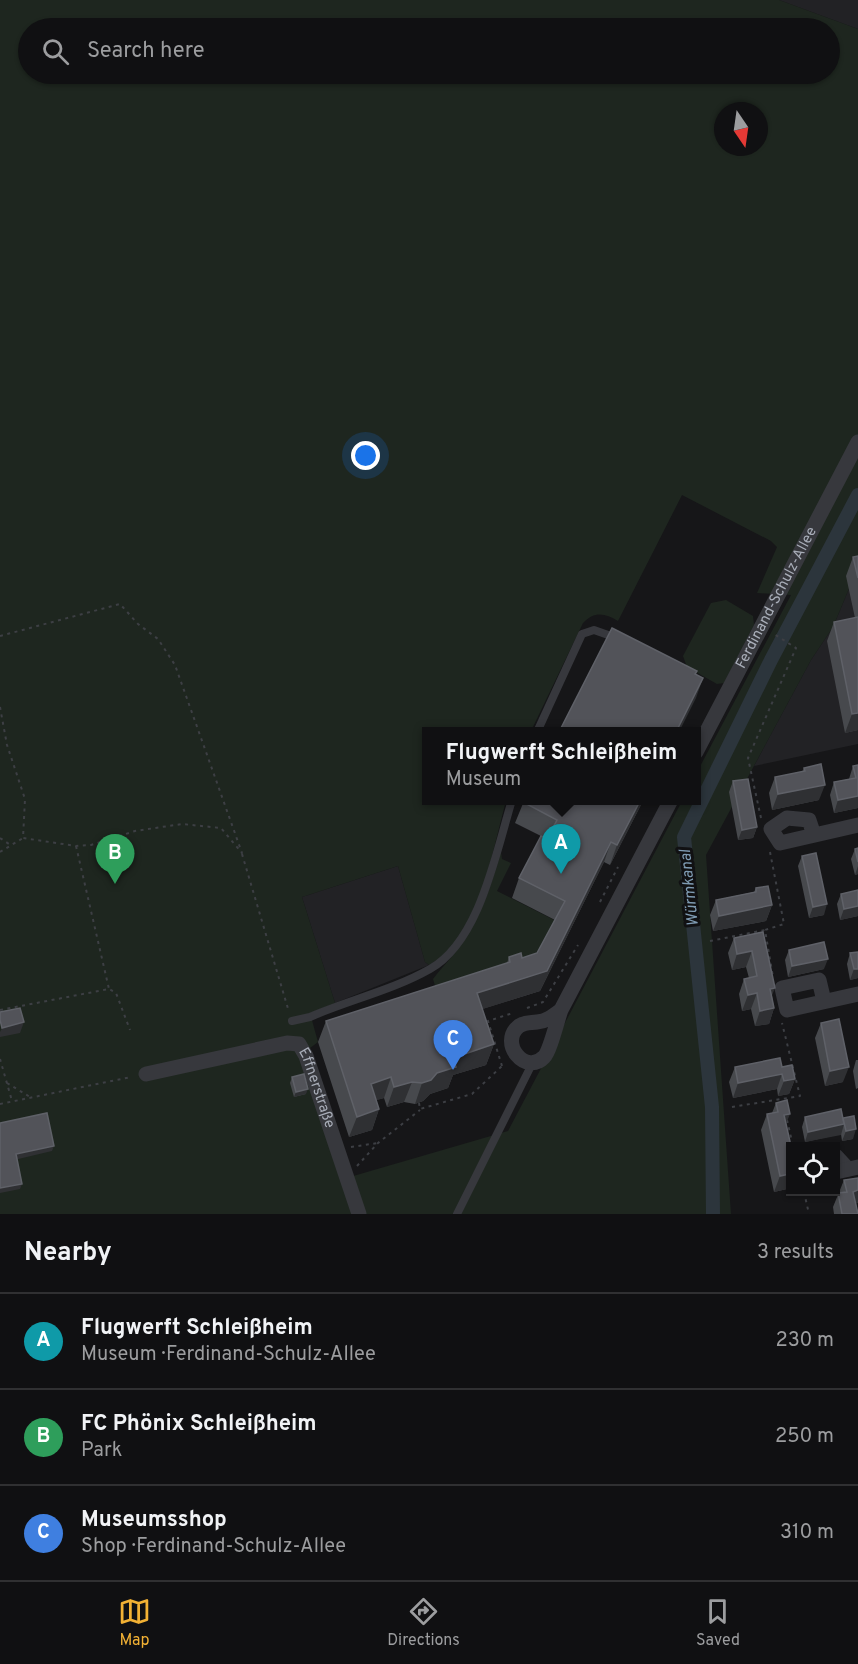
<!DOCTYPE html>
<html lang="en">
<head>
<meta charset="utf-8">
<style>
  :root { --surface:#101012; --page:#1e1e20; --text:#f1f3f6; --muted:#9c9d9f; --line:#303032; --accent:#f2b134 }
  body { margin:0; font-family:Overpass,sans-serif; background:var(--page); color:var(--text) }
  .controls { position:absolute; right:18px; bottom:18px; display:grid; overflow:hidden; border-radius:0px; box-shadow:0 2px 4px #0004 }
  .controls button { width:54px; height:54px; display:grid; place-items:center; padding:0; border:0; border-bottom:2px solid var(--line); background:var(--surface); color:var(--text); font:30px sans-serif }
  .compass { position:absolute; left:714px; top:102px; width:54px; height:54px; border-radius:50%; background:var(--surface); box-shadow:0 2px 4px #0004; rotate:167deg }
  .you { position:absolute; left:366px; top:456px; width:21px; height:21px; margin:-15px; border:4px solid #fff; border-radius:50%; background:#1a73e8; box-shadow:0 0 0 9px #1a73e833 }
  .badge { display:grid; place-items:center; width:39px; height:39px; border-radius:50%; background:var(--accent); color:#fff; font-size:20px; font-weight:700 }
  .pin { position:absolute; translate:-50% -50px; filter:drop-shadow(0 2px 3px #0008) }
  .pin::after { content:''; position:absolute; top:32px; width:21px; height:18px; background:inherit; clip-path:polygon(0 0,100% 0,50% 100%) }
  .popup { position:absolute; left:422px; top:727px; width:279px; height:78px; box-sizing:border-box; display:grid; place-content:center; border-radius:0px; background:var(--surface); filter:drop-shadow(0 2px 4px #0005); font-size:20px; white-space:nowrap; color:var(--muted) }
  .popup b { font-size:22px; color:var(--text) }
  .popup::after { content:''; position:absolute; left:50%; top:100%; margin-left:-12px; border:12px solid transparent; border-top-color:var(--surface) }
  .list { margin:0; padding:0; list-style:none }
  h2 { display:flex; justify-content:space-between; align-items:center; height:78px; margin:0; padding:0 24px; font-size:26px }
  h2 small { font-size:20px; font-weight:400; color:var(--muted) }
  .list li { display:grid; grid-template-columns:39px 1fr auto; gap:18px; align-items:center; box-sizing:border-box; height:96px; padding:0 24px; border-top:2px solid var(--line) }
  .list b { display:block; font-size:22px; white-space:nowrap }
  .list p { margin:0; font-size:20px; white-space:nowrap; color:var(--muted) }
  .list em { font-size:20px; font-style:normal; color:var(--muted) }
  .icon { flex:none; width:33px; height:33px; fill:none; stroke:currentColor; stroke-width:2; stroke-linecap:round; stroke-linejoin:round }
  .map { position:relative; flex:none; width:858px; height:1214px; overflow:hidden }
  .search { position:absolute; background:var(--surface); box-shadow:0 2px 4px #0004; left:18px; right:18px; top:18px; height:66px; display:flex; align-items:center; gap:15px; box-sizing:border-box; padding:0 21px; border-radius:33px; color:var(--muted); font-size:22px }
  .sheet { height:366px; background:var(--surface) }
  nav { display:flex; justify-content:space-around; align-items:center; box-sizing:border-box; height:84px; border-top:2px solid var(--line); background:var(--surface); font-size:16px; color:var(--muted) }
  nav a { display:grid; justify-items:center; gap:3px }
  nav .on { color:var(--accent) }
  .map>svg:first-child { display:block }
</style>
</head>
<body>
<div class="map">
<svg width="858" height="1214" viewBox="0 0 858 1214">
  <rect width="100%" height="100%" fill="#161618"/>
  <g fill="#222225">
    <polygon points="779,0 858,0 858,29"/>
    <polygon points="858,567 858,744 754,766 811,660 833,627"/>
    <polygon points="398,866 425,962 429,965 335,1003 302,897"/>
  </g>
  <g fill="#1e261f" fill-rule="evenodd">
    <path d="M0,0H779L858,29V567L833,627L811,660L706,855L731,1214H0ZM28,28H830V74H28ZM723,111H759V147H723ZM682,495L771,541L777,547L757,593L791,595L696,774V800L682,801L508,1131L343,1179L301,1055L318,1042L310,1013L335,1003L302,897L398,866L425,962L429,965C479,938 492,851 506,801L426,800V732L531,731L583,623C594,611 605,613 618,621Z"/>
    <polygon points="726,600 753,616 754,625 724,683 717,684 687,667 683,656 711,603"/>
    <path d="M501,852L502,859L511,863L497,891L558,922L535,967L440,1002L433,979C440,969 450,960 457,950C479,921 491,887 501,852Z"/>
  </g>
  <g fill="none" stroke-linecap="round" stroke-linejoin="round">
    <polyline stroke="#2c353c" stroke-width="14" points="713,1214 712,1107 684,837 771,660 858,495"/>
    <g stroke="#3d3f44" stroke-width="2" stroke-dasharray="3 4.5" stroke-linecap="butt">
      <polyline points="0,636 120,604 138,624 158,639 175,665 242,853 221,828 182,824 135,831 91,845 76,846 23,838 25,799 7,745 0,707"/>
      <polyline points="761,818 748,758 796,648 774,634"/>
      <polyline points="0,838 12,846"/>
      <polyline points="76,846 109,989"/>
      <polyline points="0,852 23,838"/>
      <polyline points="770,852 784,924 765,930 773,977"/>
      <polyline points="242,854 289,1012"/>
      <polyline points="600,902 618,867"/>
      <polyline points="710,941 765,930"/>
      <polyline points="527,1008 543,1002 578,945"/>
      <polyline points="0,1010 109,989 116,993 130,1030"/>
      <polyline points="0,1059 12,1101"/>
      <polyline points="502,1066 488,1021 513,1013"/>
      <polyline points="7,1083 30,1097"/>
      <polyline points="419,1103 420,1109 472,1094 502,1066"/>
      <polyline points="0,1104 131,1077"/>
      <polyline points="732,1107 800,1096 782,1023"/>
      <polyline points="787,1120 793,1146"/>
      <polyline points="351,1147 378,1143"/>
      <polyline points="357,1166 378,1143 420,1110"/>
      <polyline points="804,1192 809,1214"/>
    </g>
    <g stroke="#37383d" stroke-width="8">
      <polyline points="537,732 582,634 594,630 611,636"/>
      <path d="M292,1021L310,1017C349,1000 393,990 430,969C480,941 496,852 512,800"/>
      <polyline points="457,1214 533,1062"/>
    </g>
    <g stroke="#37383d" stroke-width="15">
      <path id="s1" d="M696,752L858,442"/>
      <polyline points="814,835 809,820 787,818 771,829 780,843 858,825"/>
      <polyline points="824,1001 819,980 782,988 787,1010 858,994"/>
      <path d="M561,1010C553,1016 547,1021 537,1022C530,1023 525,1022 519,1026C498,1043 526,1076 544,1057C550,1051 557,1021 561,1010L671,800"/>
      <path id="s2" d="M146,1074L287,1043L299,1044L306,1056L359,1214"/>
      <polyline points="836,1156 848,1169"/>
      <polyline points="836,1172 858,1167"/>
    </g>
  </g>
  <g fill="#47494d">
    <polygon points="858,556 858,730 845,733 827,641 834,622 855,618 846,576 853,557"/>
    <polygon points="858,765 858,808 834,813 830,795 834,782 849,779 853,766"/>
    <polygon points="804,768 819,800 772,810 769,793 775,777 802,772"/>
    <polygon points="733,781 757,827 753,838 738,840 729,792"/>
    <polygon points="524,801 643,801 610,865 604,862 540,991 482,1009 494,1044 486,1065 453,1075 448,1088 430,1094 423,1101 415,1104 404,1102 387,1107 384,1098 376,1100 379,1109 372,1130 349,1137 318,1042 326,1021 507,963 509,957 522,958 537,953 555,920 512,898 519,878 547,839 515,823"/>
    <polygon points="858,848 858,874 855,875 851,859 855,849"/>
    <polygon points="802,856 824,915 809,918 798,866"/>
    <polygon points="756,888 772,905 766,921 713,931 710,915 716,900 754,892"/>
    <polygon points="858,890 858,916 840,920 837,904 841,894"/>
    <polygon points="763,932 772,996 774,1008 769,1024 755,1026 751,1009 742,1011 739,994 744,979 749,978 746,967 732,970 728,953 734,938"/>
    <polygon points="789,950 824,969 788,977 785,960"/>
    <polygon points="850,953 858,978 850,980 847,964"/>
    <polygon points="821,1023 843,1082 825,1086 815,1038"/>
    <polygon points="856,1060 858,1060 858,1088 856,1089 853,1071"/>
    <polygon points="735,1067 782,1067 795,1079 789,1094 778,1096 777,1089 733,1098 729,1082"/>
    <polygon points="292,1077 306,1094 294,1097 290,1083"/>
    <polygon points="776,1103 786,1124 787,1189 774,1192 761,1130 767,1114 772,1113"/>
    <polygon points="805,1117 843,1119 853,1139 842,1141 841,1134 805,1142 802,1127"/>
    <polygon points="858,1178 858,1203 856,1203 858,1214 834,1214 833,1207 844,1180"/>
  </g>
  <g fill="#2f3033">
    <polygon points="703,678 696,698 679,732 676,732"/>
    <polygon points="858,713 858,730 845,733 852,714"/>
    <polygon points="825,785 819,800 772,810 778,794"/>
    <polygon points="858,796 858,808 834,813 838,800"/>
    <polygon points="640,801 643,801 610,865 617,845"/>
    <polygon points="757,827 753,838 738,840 742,830"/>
    <polygon points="611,842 604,862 540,991 470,1013 477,993 547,971"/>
    <polygon points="858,866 858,874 855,875"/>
    <polygon points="827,904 824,915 809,918 813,907"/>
    <polygon points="772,905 766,921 713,931 719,916"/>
    <polygon points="858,906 858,916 840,920 844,909"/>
    <polygon points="752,951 746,967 732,970 737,954"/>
    <polygon points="828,959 824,969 788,977 792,966"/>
    <polygon points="854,969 858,969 858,978 850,980"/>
    <polygon points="775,988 769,1003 770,989"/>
    <polygon points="757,993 751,1009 742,1011 748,995"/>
    <polygon points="774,1008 769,1024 755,1026 760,1011"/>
    <polygon points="24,1022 20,1033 0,1037 0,1032 2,1028"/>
    <polygon points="494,1044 486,1065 453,1075 448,1088 430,1094 423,1101 415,1104 422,1083 453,1058"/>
    <polygon points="849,1067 843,1082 825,1086 830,1071"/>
    <polygon points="782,1074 777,1089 733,1098 738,1083"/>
    <polygon points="391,1077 384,1098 364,1104 371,1084"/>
    <polygon points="795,1079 789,1094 778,1096 784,1081"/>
    <polygon points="412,1082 404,1102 387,1107 394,1087"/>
    <polygon points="308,1089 306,1094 294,1097 296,1092"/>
    <polygon points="379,1109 372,1130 349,1137 357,1117"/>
    <polygon points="790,1114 784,1129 784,1115"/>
    <polygon points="844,1124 841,1135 805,1142 808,1132"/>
    <polygon points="856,1129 853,1139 842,1141 846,1131"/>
    <polygon points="54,1146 52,1151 14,1160 16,1154"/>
    <polygon points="790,1174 790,1178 787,1189 774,1192 780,1176"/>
    <polygon points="22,1184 20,1189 0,1193 0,1188"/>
    <polygon points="858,1190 858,1203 848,1205 853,1192"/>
  </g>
  <g fill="#525359" stroke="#5f6168" stroke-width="1.5">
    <polygon points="858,556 858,578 853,557"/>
    <polygon points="858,617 858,713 852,714 834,622"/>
    <polygon points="612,628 697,671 695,674 703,678 676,732 559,732"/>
    <polygon points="821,764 825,785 778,794 775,777 805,771 804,768"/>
    <polygon points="858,765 858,796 838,800 834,782 856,778 853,766"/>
    <polygon points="748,779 757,827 742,830 733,781"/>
    <polygon points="524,801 640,801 617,845 611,842 547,971 477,993 494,1044 453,1058 456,1067 437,1073 431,1080 422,1083 412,1082 394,1087 391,1077 371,1084 379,1109 357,1117 326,1021 510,962 509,957 521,953 522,958 537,953 565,901 519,878 541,836 547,839 557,820 523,802"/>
    <polygon points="858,848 858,862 855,849"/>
    <polygon points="816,853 827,904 813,907 802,856"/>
    <polygon points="768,886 772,905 719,916 716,900 756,892 756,888"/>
    <polygon points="858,890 858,906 844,909 841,894"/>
    <polygon points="763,932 775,988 770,989 774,1008 760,1011 757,993 748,995 744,979 757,976 752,951 737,954 734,938"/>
    <polygon points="824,942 828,959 792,966 789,950"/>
    <polygon points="858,952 858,969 854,969 850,953"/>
    <polygon points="20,1008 24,1022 2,1028 0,1020 0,1012"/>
    <polygon points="839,1019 849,1067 830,1071 821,1023"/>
    <polygon points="780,1058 782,1067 792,1065 795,1079 784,1081 782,1074 738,1083 735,1067"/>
    <polygon points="304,1074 308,1089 296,1092 292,1077"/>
    <polygon points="787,1100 790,1114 784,1115 791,1146 790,1157 789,1158 790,1165 790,1174 780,1176 767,1114 778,1112 776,1103"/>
    <polygon points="841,1109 844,1124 808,1132 805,1117"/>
    <polygon points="47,1113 54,1146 16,1154 22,1184 0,1188 0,1123"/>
    <polygon points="854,1116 856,1129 846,1131 843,1118"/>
    <polygon points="858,1178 858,1190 853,1192 858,1214 842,1214 838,1193 847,1192 844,1180"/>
  </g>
  <g text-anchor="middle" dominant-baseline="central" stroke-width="6" stroke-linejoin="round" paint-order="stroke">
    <g font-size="15" fill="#a8adb8" stroke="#111113">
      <text stroke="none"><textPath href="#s1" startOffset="174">Ferdinand-Schulz-Allee</textPath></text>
      <text stroke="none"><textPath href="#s2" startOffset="204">Effnerstraße</textPath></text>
    </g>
    <g font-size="16" font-style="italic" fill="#7f9bb3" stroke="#111113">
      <text transform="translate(690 888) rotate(-96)">Würmkanal</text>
    </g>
  </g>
</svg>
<div class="controls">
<button><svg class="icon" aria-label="locate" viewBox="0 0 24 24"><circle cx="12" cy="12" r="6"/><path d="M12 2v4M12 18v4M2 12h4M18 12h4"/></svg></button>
</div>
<svg class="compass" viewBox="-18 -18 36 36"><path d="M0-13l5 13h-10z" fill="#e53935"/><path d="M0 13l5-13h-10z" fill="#9c9d9f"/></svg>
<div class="you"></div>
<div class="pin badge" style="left:561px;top:874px;background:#0f9aa8">A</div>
<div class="popup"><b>Flugwerft Schleißheim</b>Museum</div>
<div class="pin badge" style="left:115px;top:884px;background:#2e9e5b">B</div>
<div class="pin badge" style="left:453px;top:1070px;background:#3f7fe0">C</div>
<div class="search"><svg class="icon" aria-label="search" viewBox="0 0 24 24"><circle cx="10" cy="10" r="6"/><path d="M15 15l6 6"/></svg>Search here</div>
</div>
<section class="sheet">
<h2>Nearby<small>3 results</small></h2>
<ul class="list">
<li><span class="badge" style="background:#0f9aa8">A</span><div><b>Flugwerft Schleißheim</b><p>Museum · Ferdinand-Schulz-Allee</p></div><em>230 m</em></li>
<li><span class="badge" style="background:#2e9e5b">B</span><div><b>FC Phönix Schleißheim</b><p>Park</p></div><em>250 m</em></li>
<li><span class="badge" style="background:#3f7fe0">C</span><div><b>Museumsshop</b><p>Shop · Ferdinand-Schulz-Allee</p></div><em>310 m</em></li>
</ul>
</section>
<nav>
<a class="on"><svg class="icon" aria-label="map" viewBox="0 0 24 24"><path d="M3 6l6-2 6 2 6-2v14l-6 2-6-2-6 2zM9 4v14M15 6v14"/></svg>Map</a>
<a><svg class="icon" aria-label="directions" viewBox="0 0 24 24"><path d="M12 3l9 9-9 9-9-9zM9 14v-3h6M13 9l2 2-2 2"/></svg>Directions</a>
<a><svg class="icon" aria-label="saved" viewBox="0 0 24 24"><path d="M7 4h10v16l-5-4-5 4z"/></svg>Saved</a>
</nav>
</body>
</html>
